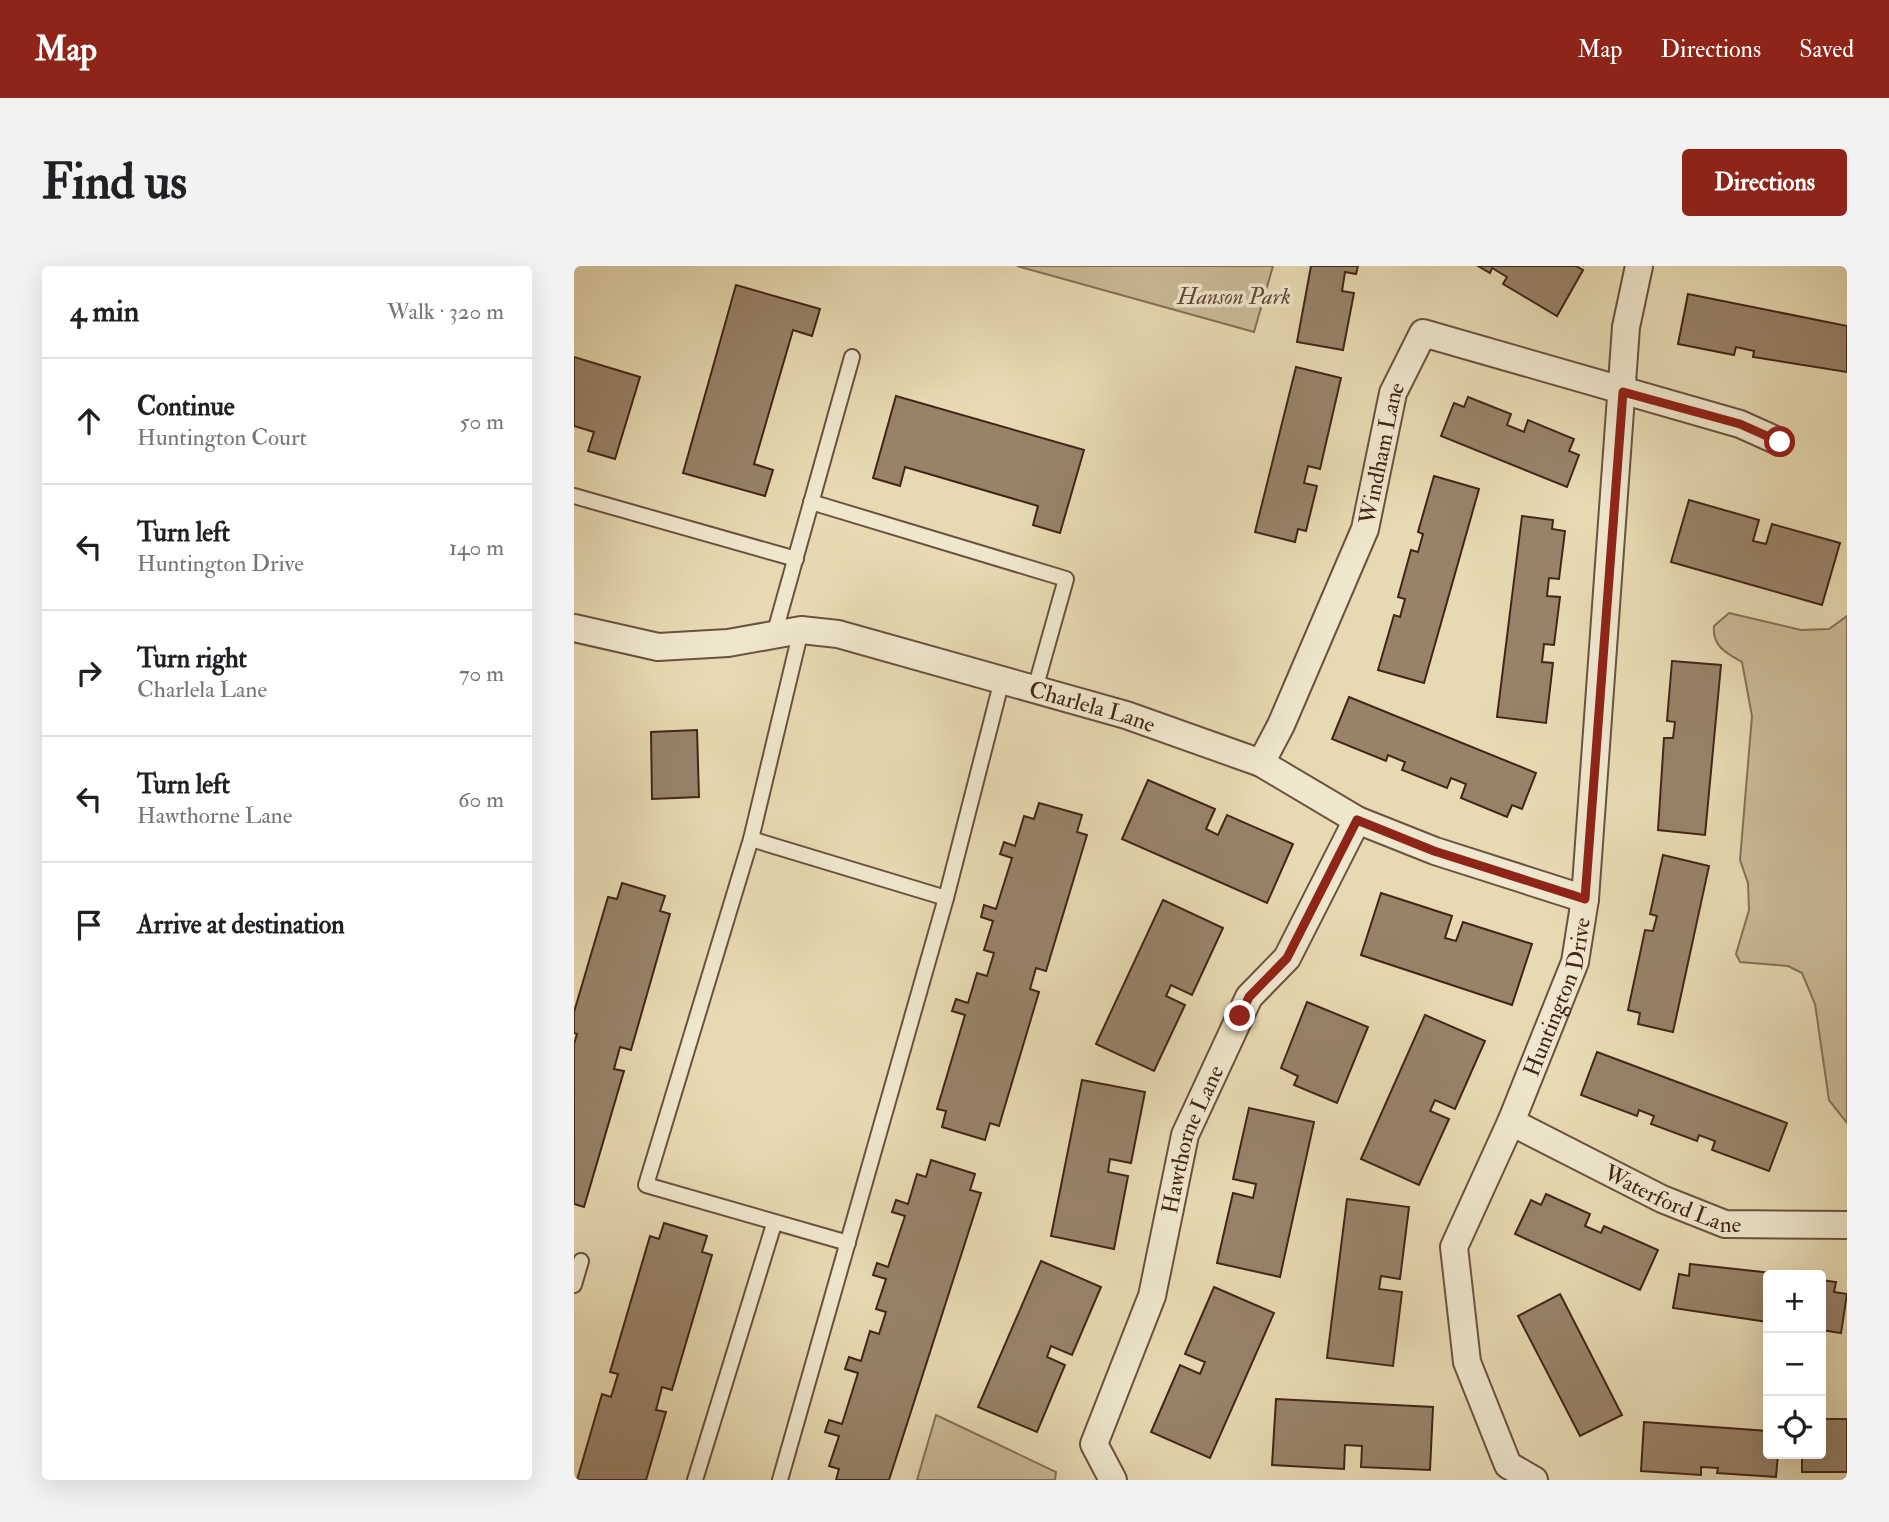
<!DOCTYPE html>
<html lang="en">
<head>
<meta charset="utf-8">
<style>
  :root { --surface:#fff; --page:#f2f2f2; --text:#202124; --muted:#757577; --line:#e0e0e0; --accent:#8f2418 }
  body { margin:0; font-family:"IM FELL Double Pica",serif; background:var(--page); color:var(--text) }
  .controls { position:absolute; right:21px; bottom:21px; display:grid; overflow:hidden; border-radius:7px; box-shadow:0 7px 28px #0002 }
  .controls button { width:63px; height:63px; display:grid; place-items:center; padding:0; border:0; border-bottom:2px solid var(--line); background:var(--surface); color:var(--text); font:35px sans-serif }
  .stop { position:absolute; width:21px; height:21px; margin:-16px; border:5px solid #8f2418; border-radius:50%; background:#fff }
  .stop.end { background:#8f2418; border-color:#fff; box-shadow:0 2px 7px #0008 }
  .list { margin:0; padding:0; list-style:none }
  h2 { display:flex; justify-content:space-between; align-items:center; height:91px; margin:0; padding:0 28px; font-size:30px }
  h2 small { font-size:23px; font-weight:400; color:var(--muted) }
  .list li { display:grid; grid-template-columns:46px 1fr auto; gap:21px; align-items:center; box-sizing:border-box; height:126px; padding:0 28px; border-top:2px solid var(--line) }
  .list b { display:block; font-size:26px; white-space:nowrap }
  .list p { margin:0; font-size:23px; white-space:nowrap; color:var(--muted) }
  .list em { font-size:23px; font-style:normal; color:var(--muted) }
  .icon { flex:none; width:38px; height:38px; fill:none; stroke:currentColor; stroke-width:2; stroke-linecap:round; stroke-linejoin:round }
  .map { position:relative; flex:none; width:1273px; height:1214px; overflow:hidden; border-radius:7px }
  header { display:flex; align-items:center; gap:42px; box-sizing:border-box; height:98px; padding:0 35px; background:var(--accent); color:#fff }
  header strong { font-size:33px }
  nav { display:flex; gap:38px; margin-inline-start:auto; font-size:24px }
  .intro { display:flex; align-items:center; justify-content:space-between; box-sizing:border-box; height:168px; padding:0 42px }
  h1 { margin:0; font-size:49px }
  .button { padding:18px 32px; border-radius:7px; background:var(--accent); color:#fff; font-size:24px; font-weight:700 }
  main { display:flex; gap:42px; padding:0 42px }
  aside { flex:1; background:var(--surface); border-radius:7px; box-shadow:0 7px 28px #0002 }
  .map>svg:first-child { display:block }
</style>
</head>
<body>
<header>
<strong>Map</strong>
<nav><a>Map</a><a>Directions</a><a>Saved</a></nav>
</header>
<div class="intro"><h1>Find us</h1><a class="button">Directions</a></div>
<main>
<aside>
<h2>4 min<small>Walk · 320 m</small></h2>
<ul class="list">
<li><svg class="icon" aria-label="ahead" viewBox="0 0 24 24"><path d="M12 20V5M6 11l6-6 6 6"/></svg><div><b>Continue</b><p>Huntington Court</p></div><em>50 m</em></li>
<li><svg class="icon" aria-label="left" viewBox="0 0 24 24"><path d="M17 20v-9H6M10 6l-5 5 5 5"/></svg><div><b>Turn left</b><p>Huntington Drive</p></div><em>140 m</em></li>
<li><svg class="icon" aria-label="right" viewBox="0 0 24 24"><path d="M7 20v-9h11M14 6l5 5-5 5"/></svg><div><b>Turn right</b><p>Charlela Lane</p></div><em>70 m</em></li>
<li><svg class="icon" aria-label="left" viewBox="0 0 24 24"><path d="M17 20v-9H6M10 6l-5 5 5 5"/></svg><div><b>Turn left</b><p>Hawthorne Lane</p></div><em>60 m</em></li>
<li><svg class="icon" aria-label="arrive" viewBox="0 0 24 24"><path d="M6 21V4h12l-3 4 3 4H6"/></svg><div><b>Arrive at destination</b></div></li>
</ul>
</aside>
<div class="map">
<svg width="1273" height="1214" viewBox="0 0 1273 1214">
  <rect width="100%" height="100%" fill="#e7dab2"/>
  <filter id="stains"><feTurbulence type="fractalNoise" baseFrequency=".00286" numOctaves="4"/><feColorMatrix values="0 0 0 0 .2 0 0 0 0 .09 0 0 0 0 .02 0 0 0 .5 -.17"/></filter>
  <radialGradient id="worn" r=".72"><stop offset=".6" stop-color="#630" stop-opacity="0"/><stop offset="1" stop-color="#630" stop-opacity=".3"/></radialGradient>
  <g fill="#cbbb98" stroke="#867058" stroke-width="2">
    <polygon points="443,0 699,0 680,66"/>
    <path d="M1155,347L1227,364L1255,363L1273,350V857L1255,834L1241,738L1228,707L1214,700L1166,696L1162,688L1175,644L1174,617L1166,594L1178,450L1168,396C1152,387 1138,380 1140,360Z"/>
    <polygon points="362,1149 482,1206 481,1214 343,1214"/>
  </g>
  <g fill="#988369" stroke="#422519" stroke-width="2">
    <polygon points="737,0 784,0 782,8 771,6 768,25 780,27 769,84 723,76"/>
    <polygon points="904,0 1002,0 1009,4 983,50 929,18 933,11 918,2 916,7"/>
    <polygon points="162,19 246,43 238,70 219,64 180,198 199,204 191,230 109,207"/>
    <polygon points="1114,28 1273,60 1273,106 1179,91 1180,85 1162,81 1160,89 1104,78"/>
    <polygon points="0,91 66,111 41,193 14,185 20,166 0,160"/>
    <polygon points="722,101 767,112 746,203 734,200 730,217 743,220 732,265 724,263 721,276 681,266"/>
    <polygon points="322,130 510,184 486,267 459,259 464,240 331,201 326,220 299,212"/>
    <polygon points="894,131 937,148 933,159 950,166 954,154 1000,173 995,185 1005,189 993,221 867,170 880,137 890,141"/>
    <polygon points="860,210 905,223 850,417 804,404 820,349 826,351 831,333 824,331 837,284 844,286 849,268 844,266"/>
    <polygon points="1115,234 1185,254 1179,275 1192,278 1198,258 1266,277 1248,339 1097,296"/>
    <polygon points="948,250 979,254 978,263 991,265 985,313 975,312 973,330 986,331 980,379 970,378 968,396 979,397 972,457 923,451"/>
    <polygon points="1098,395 1147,399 1131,569 1084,564 1090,472 1099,472 1101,456 1093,455"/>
    <polygon points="775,431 962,507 948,543 938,539 933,551 887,532 892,518 877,512 873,522 828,504 831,496 814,489 812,495 758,473"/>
    <polygon points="123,464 125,531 78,533 77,466"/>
    <polygon points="574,514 641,543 632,563 644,569 653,549 719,578 693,637 548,573"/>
    <polygon points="465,537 508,549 503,566 513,569 472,705 462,702 456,723 465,726 425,860 416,857 411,874 368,861 372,845 363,843 391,749 378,745 382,733 394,737 403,707 413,710 420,687 410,684 419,655 407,651 410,639 422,643 438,592 426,588 430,576 441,580 450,550 460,553"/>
    <polygon points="1089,589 1135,600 1099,766 1064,758 1066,747 1054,744 1071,664 1079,665 1083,650 1076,648"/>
    <polygon points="48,617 91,630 86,645 96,648 57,784 46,781 40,803 50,805 10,941 0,938 0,778 3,768 0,767 0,746 34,631 43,633"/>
    <polygon points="807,627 878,650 871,672 882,675 889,656 958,678 938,739 787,689"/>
    <polygon points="589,634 649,662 618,729 597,719 592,730 611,739 580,805 522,778"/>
    <polygon points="733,736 794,761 763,837 720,819 724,810 707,802"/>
    <polygon points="851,749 911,775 881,843 861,834 856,845 875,853 845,919 787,893"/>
    <polygon points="1023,786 1213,857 1195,905 1138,884 1141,875 1125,869 1123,875 1077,858 1080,850 1065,844 1063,850 1007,829"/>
    <polygon points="508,814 571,826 557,897 536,893 534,906 554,910 540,983 477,970"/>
    <polygon points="675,842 740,856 706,1011 643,997 659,927 679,932 682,918 659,913"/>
    <polygon points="357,894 401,908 396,924 407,927 315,1214 262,1214 265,1203 255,1200 265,1170 251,1166 255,1154 268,1158 284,1107 271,1103 275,1091 287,1095 296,1065 305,1068 312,1046 302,1043 312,1013 299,1009 303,997 314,1001 331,950 318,946 322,934 334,938 343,908 352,911"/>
    <polygon points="972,928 1016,948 1011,960 1027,967 1030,960 1084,984 1066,1024 941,968 957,934 967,939"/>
    <polygon points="773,933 835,941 826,1013 807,1010 805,1023 828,1026 819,1100 753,1092"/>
    <polygon points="90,957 133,970 128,986 138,989 98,1124 88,1121 82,1144 92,1146 72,1214 3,1214 28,1128 37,1131 44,1108 36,1106 76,970 85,973"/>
    <polygon points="467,995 527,1021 498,1089 477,1080 473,1091 491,1099 463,1166 404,1141"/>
    <polygon points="1116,998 1198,1007 1194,1009 1194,1056 1099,1042 1105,1008 1115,1010"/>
    <polygon points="1247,1014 1262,1016 1260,1026 1273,1028 1267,1067 1247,1064"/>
    <polygon points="640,1021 700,1047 636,1192 577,1166 606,1099 626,1108 631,1096 611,1088"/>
    <polygon points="986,1028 1048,1149 1006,1170 944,1050"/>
    <polygon points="702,1133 859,1141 856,1204 787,1201 788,1180 771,1179 770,1203 698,1199"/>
    <polygon points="1247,1153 1273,1153 1273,1206 1228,1206 1228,1188 1247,1188"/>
    <polygon points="1070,1156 1194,1165 1194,1188 1204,1188 1202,1211 1143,1207 1144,1202 1127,1201 1127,1209 1067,1205"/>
  </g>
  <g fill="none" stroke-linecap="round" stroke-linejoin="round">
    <defs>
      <g id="lane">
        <polyline points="0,230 222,293"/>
        <polyline points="237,236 492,313 461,423"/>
        <polyline points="227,364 177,573 372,632"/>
        <polyline points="200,369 278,91"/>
        <polyline points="177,573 72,919 274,977"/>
        <polyline points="0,1019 7,995"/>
        <polyline points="121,1214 200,958"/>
        <polyline points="206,1214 372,632 428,414"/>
      </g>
      <g id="street">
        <path id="s1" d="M0,362L84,381L154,377L227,364L264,368L552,449L687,497L783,554L861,585L1011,633"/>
        <path id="s2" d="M687,497L707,459L791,263L819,127L849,67L1166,158L1206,176"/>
        <path id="s3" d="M937,856L1088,933L1151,958L1273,959"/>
        <path id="s4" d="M539,1214L520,1178L578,1030L611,869L675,731L713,692L783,554"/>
        <path id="s5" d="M960,1214L934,1199L893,1096L880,981L937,856L1001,696L1011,633L1052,61L1065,0"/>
      </g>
    </defs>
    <use href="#lane" stroke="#6b523f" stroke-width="18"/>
    <use href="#street" stroke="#6b523f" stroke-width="30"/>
    <use href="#lane" stroke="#efe7cd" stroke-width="14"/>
    <use href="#street" stroke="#efe7cd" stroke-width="26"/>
  </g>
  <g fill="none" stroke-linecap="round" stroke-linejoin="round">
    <polyline stroke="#8f2418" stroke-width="9" points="666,750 675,731 713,692 783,554 860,585 1011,633 1049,126 1166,158 1206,176"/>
  </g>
  <g text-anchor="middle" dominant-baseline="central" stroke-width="7" stroke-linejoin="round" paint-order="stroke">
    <g font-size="23" font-style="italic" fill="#644a39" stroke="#efe7cd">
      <text x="660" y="30">Hanson Park</text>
    </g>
    <g font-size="23" fill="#422519" stroke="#efe7cd">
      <text stroke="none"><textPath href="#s2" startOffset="334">Windham Lane</textPath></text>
      <text stroke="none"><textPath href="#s1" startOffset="532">Charlela Lane</textPath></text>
      <text stroke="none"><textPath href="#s5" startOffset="528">Huntington Drive</textPath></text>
      <text stroke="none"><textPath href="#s4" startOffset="362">Hawthorne Lane</textPath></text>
      <text stroke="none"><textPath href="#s3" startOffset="180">Waterford Lane</textPath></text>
    </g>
  </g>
  <rect width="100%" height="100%" filter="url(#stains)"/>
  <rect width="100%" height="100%" fill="url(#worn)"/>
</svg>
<div class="controls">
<button>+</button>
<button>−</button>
<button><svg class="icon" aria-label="locate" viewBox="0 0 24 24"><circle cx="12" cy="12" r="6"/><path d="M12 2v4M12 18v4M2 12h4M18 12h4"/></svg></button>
</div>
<div class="stop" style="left:1206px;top:176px"></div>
<div class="stop end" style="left:666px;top:750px"></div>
</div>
</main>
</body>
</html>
